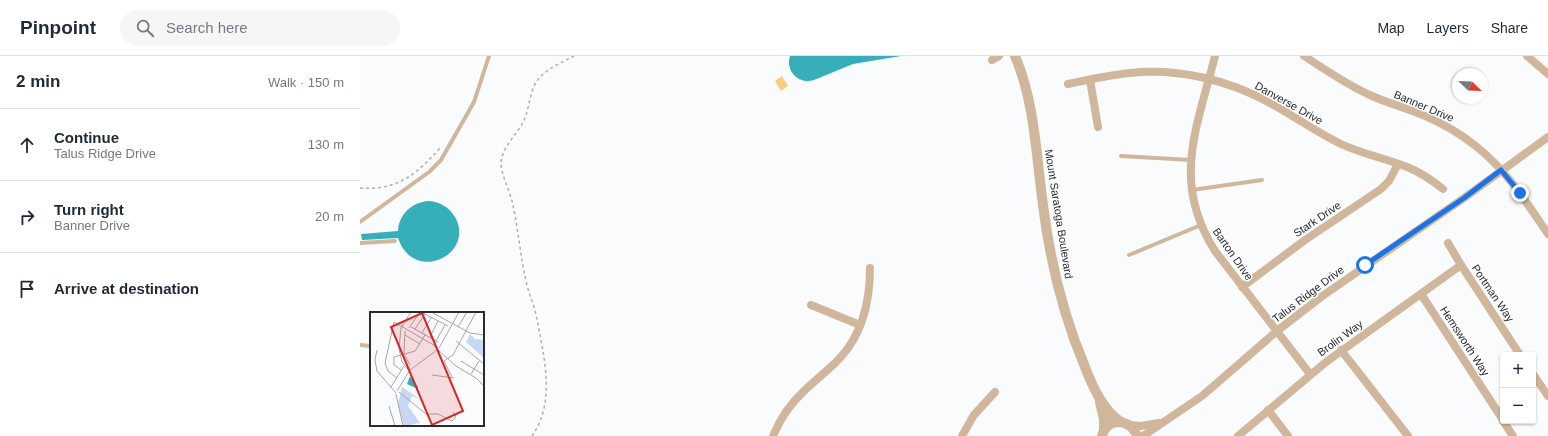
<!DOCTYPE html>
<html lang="en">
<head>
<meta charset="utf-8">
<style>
  :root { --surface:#fff; --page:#f6f6f7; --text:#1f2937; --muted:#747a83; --line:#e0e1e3 }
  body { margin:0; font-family:Arial,sans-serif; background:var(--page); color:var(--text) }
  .controls { position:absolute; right:12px; bottom:12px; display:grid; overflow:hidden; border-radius:4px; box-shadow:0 1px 3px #0004 }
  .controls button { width:36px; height:36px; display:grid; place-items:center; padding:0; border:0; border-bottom:1px solid var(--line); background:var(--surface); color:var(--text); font:20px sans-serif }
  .compass { position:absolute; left:1092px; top:12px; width:36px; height:36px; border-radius:50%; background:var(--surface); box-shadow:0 1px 3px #0004; rotate:113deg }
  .stop { position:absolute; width:12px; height:12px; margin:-9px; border:3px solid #1a73e8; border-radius:50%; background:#fff }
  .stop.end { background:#1a73e8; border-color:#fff; box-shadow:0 1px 4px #0008 }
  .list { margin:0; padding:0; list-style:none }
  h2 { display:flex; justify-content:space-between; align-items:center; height:52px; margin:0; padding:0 16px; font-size:17px }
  h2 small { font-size:13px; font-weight:400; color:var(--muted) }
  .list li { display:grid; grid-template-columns:26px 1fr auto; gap:12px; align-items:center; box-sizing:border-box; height:72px; padding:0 16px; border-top:1px solid var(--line) }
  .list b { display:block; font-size:15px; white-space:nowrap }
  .list p { margin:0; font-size:13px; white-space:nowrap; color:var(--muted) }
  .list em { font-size:13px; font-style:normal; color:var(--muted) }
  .icon { flex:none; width:22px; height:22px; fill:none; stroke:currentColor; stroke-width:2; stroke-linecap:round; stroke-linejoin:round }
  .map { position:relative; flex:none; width:1188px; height:380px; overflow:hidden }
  header { display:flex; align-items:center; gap:24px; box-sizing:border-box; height:56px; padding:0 20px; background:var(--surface); border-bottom:1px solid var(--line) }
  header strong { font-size:19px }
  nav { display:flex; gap:22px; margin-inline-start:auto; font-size:14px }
  .search { width:280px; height:36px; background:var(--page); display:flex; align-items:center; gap:10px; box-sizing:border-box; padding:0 14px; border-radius:22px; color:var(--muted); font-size:15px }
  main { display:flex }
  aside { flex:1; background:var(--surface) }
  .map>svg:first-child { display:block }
</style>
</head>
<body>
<header>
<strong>Pinpoint</strong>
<div class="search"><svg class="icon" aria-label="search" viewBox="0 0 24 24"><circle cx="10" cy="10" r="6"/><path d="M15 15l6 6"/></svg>Search here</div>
<nav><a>Map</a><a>Layers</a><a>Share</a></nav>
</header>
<main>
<aside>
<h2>2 min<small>Walk · 150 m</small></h2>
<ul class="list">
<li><svg class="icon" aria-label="ahead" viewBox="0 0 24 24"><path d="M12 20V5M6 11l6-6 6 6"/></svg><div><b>Continue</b><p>Talus Ridge Drive</p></div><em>130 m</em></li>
<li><svg class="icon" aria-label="right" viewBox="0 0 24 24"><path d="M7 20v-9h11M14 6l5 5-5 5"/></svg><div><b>Turn right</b><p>Banner Drive</p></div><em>20 m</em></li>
<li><svg class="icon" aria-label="arrive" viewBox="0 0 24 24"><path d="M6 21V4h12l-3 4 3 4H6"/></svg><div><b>Arrive at destination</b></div></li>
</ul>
</aside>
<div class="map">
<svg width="1188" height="380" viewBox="0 0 1188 380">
  <rect width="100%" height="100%" fill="#fafbfd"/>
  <g fill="#36afba">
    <path d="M430,0H541L493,8L454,24C439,29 425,15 430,0Z"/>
    <path d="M69,145C80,146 89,151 95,161C116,198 54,229 38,182L2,184L1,178L38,175C39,158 52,146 69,145Z"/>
  </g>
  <polygon fill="#f9cd83" points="422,20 428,30 421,35 415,25"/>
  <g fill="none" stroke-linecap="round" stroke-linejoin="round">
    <g stroke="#adaeaf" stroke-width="1.5" stroke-dasharray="3 3" stroke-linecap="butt">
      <path d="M0,132C37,135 57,118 80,92"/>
      <path d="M172,380C192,351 187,317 181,284C179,273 177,262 174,251C171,242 168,234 166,225C160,198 158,171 152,145C149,133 141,118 141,107C142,89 159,78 165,62C168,54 169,45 172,36C177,16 197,9 214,0"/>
    </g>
    <g stroke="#d0b79c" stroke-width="4">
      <polyline points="761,100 831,104"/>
      <polyline points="832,134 902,124"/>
      <polyline points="0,166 69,116 81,104 114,46 129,0"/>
      <polyline points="0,187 35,185"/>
      <polyline points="769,199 841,169"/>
      <polyline points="0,289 11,290"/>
    </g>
    <g stroke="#d0b79c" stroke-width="8">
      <path d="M855,0C837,72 811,126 855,195L950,318"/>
      <path d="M944,0C966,14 987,29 1012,40C1028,47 1046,52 1063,59C1082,67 1101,78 1117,91C1147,115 1167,147 1188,178"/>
      <polyline points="1167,0 1188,18"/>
      <polyline points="632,4 639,0"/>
      <polyline points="730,24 738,71"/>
      <path d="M708,28C728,24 749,19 770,17C818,12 869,24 910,47C934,60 956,76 981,88C1002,98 1025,102 1047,111C1060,116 1072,124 1083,133"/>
      <polyline points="1088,187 1101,209 1160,299"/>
      <polyline points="882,231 945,184 1021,133 1029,125 1038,108"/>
      <polyline points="1061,238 1143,364"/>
      <polyline points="451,249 500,269"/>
      <polyline points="981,294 1048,380"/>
      <polyline points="1173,318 1188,340"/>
      <polyline points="908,354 928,380"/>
      <polyline points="1143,365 1153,380"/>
      <polyline points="770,369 781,370 799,367"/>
      <path d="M413,380C420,363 430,348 444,335C455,324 469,314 480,302C503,277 510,244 510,212"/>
      <polyline points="602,380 614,359 635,336"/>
      <polyline points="783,380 842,340 917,275 961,241 1104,142 1188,81"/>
      <polyline points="878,380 966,306 1101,209"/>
    </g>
    <g stroke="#d0b79c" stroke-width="10">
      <path d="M655,0C675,47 676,99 683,149C690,205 703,259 725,311C732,329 743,355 761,366"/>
      <polyline points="740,346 744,363 744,374"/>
      <path d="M742,380C747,361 771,362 777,380"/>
    </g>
  </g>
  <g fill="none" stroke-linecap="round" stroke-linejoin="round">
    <polyline stroke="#1a73e8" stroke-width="5" points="1005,209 1104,142 1141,114 1160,137"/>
  </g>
  <g text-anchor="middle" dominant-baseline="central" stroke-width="3" stroke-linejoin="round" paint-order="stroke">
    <g font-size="11" fill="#2a2b2b" stroke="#fafbfd">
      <text transform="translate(929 47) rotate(29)">Danverse Drive</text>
      <text transform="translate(1064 50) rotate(23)">Banner Drive</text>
      <text transform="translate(699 158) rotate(81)">Mount Saratoga Boulevard</text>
      <text transform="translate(957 163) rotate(-34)">Stark Drive</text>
      <text transform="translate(873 198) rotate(55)">Barton Drive</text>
      <text transform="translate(1133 237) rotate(56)">Portman Way</text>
      <text transform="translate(948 238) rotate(-37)">Talus Ridge Drive</text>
      <text transform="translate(980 282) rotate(-36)">Brolin Way</text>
      <text transform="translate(1105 285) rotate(57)">Hemsworth Way</text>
    </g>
  </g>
  <g transform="translate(10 256)">
    <rect width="114" height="114" fill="#fafbfd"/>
    <path d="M100,22L105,27L114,28V46L96,30ZM32,75L51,88L42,84L38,94L50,111L34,114L28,92Z" fill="#c7d7f6"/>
    <path d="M40,64L48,75V77L37,72Z" fill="#36afba"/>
    <path fill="none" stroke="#a7a8a9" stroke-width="1" d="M51,0L78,14M61,0L100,21L114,23M41,15L68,30M88,15L97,0M39,16L50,0M45,17L55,2M35,19L34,42L40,53M52,21L61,6M35,23L50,32M60,25L68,9M66,29L75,13M86,29L114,52M69,36L89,0M7,38L5,48L7,59L26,81M68,38L86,54L106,66L114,74M74,49L83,43L106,0M74,49L82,65M91,49L114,63M31,58L24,53V45L45,39L55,23M40,60L32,50L29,37L31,16L41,0M101,62L109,49M62,63L84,66M27,66L18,59L15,51L24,10L67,35M21,75L34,54M27,79L40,58L67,38M29,80L56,102H68L82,109L86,105L83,100M26,82L33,114M19,94L25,114"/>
    <path fill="#d62828" fill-opacity="0.15" stroke="#d62828" stroke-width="2" d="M52,1L93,99L62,113L21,15Z"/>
    <rect width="114" height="114" fill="none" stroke="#2a2b2b" stroke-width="2"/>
  </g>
</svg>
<div class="controls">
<button>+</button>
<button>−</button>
</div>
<svg class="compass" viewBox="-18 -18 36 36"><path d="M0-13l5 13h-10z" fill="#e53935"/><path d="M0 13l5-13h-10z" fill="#747a83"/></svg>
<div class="stop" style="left:1005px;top:209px"></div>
<div class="stop end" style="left:1160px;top:137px"></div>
</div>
</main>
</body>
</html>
